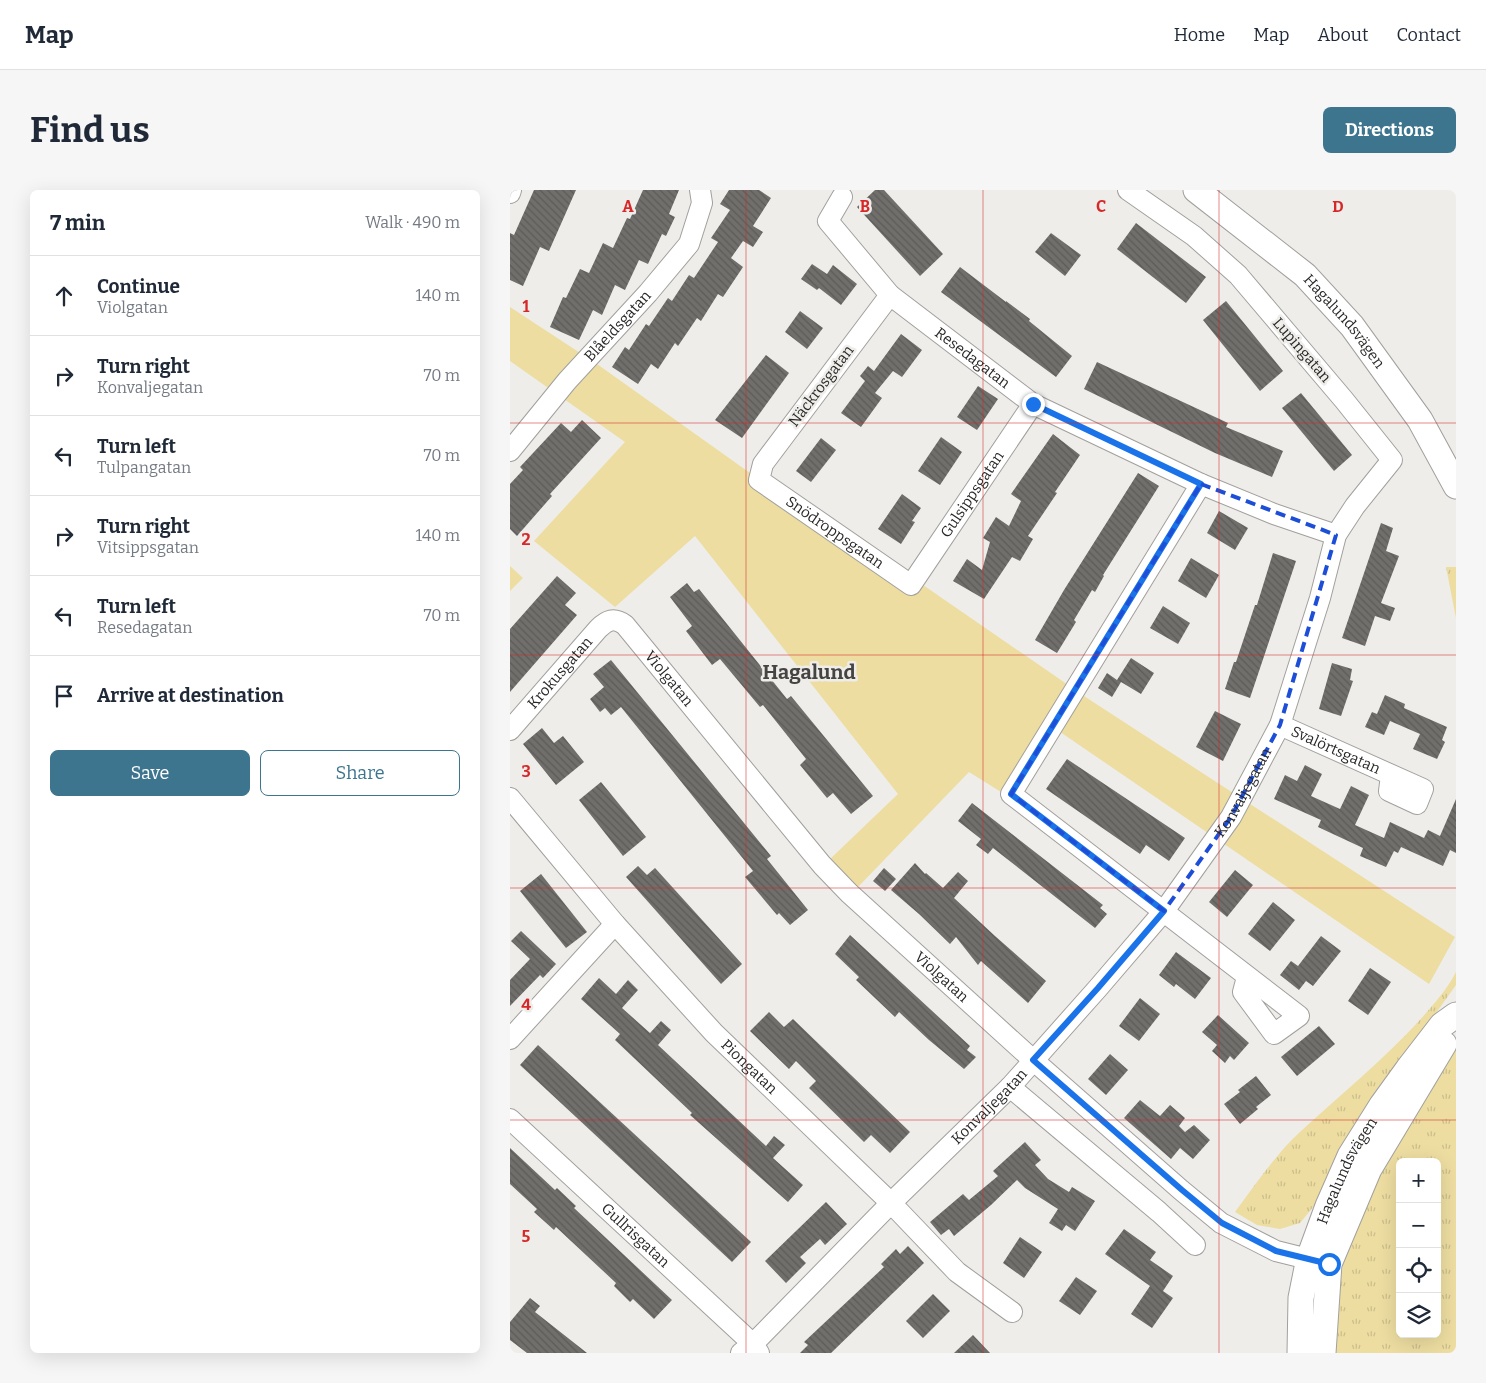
<!DOCTYPE html>
<html lang="en">
<head>
<meta charset="utf-8">
<style>
  :root { --surface:#fff; --page:#f6f6f7; --text:#1f2937; --muted:#747a83; --line:#e0e1e3; --accent:#3d758f }
  body { margin:0; font-family:Bitter,serif; background:var(--page); color:var(--text) }
  .controls { position:absolute; right:15px; bottom:15px; display:grid; overflow:hidden; border-radius:8px; box-shadow:0 5px 20px #0002 }
  .controls button { width:45px; height:45px; display:grid; place-items:center; padding:0; border:0; border-bottom:1px solid var(--line); background:var(--surface); color:var(--text); font:25px sans-serif }
  .stop { position:absolute; width:15px; height:15px; margin:-11px; border:4px solid #1a73e8; border-radius:50%; background:#fff }
  .stop.end { background:#1a73e8; border-color:#fff; box-shadow:0 1px 5px #0008 }
  .list { margin:0; padding:0; list-style:none }
  h2 { display:flex; justify-content:space-between; align-items:center; height:65px; margin:0; padding:0 20px; font-size:21px }
  h2 small { font-size:16px; font-weight:400; color:var(--muted) }
  .list li { display:grid; grid-template-columns:32px 1fr auto; gap:15px; align-items:center; box-sizing:border-box; height:80px; padding:0 20px; border-top:1px solid var(--line) }
  .list b { display:block; font-size:19px; white-space:nowrap }
  .list p { margin:0; font-size:16px; white-space:nowrap; color:var(--muted) }
  .list em { font-size:16px; font-style:normal; color:var(--muted) }
  .actions { display:flex; gap:10px; padding:15px 20px }
  .actions a { flex:1; padding:11px 0; border:1px solid var(--accent); border-radius:8px; text-align:center; font-size:18px; color:var(--accent) }
  .actions .main { background:var(--accent); color:#fff }
  .icon { flex:none; width:28px; height:28px; fill:none; stroke:currentColor; stroke-width:2; stroke-linecap:round; stroke-linejoin:round }
  .map { position:relative; flex:none; width:946px; height:1163px; overflow:hidden; border-radius:8px }
  header { display:flex; align-items:center; gap:30px; box-sizing:border-box; height:70px; padding:0 25px; background:var(--surface); border-bottom:1px solid var(--line) }
  header strong { font-size:24px }
  nav { display:flex; gap:28px; margin-inline-start:auto; font-size:18px }
  .intro { display:flex; align-items:center; justify-content:space-between; box-sizing:border-box; height:120px; padding:0 30px }
  h1 { margin:0; font-size:35px }
  .button { padding:12px 22px; border-radius:8px; background:var(--accent); color:#fff; font-size:18px; font-weight:700 }
  main { display:flex; gap:30px; padding:0 30px }
  aside { flex:1; background:var(--surface); border-radius:8px; box-shadow:0 5px 20px #0002 }
  .map>svg:first-child { display:block }
</style>
</head>
<body>
<header>
<strong>Map</strong>
<nav><a>Home</a><a>Map</a><a>About</a><a>Contact</a></nav>
</header>
<div class="intro"><h1>Find us</h1><a class="button">Directions</a></div>
<main>
<aside>
<h2>7 min<small>Walk · 490 m</small></h2>
<ul class="list">
<li><svg class="icon" aria-label="ahead" viewBox="0 0 24 24"><path d="M12 20V5M6 11l6-6 6 6"/></svg><div><b>Continue</b><p>Violgatan</p></div><em>140 m</em></li>
<li><svg class="icon" aria-label="right" viewBox="0 0 24 24"><path d="M7 20v-9h11M14 6l5 5-5 5"/></svg><div><b>Turn right</b><p>Konvaljegatan</p></div><em>70 m</em></li>
<li><svg class="icon" aria-label="left" viewBox="0 0 24 24"><path d="M17 20v-9H6M10 6l-5 5 5 5"/></svg><div><b>Turn left</b><p>Tulpangatan</p></div><em>70 m</em></li>
<li><svg class="icon" aria-label="right" viewBox="0 0 24 24"><path d="M7 20v-9h11M14 6l5 5-5 5"/></svg><div><b>Turn right</b><p>Vitsippsgatan</p></div><em>140 m</em></li>
<li><svg class="icon" aria-label="left" viewBox="0 0 24 24"><path d="M17 20v-9H6M10 6l-5 5 5 5"/></svg><div><b>Turn left</b><p>Resedagatan</p></div><em>70 m</em></li>
<li><svg class="icon" aria-label="arrive" viewBox="0 0 24 24"><path d="M6 21V4h12l-3 4 3 4H6"/></svg><div><b>Arrive at destination</b></div></li>
</ul>
<div class="actions"><a class="main">Save</a><a>Share</a></div>
</aside>
<div class="map">
<svg width="946" height="1163" viewBox="0 0 946 1163">
  <defs>
    <pattern id="grass-tufts" width="24" height="20" patternUnits="userSpaceOnUse" patternTransform="scale(1.25)"><rect width="24" height="20" fill="#eddda1"/><path d="M3 7l-1-3M5 7V3M7 7l1-3M15 17l-1-3M17 17v-4M19 17l1-3" fill="none" stroke="#cbbe8b"/></pattern>
    <pattern id="building-back-hatch" width="6" height="6" patternUnits="userSpaceOnUse" patternTransform="scale(1.25)"><rect width="6" height="6" fill="#706f6c"/><path d="M-1 5l2 2M0 0l6 6M5-1l2 2" fill="none" stroke="#5c5b59"/></pattern>
  </defs>
  <rect width="100%" height="100%" fill="#eeedea"/>
  <g fill="url(#grass-tufts)" fill-rule="evenodd">
    <polygon points="936,377 946,377 946,428"/>
    <path d="M946,782V795L832,955L804,1016L790,1033L770,1039L747,1035L725,1022C745,995 766,964 790,942C830,905 872,871 909,831C922,816 937,800 946,782Z"/>
    <path d="M946,851V1163H826L827,1121L833,1074L876,971L914,900ZM890,972H927V1144H890Z"/>
  </g>
  <g fill="#eddda1">
    <polygon points="0,117 87,174 240,283 413,395 577,508 945,747 919,794 537,533 491,602 459,582 347,698 318,671 388,604 185,346 105,417 24,351 115,252 0,171"/>
    <polygon points="0,376 13,388 0,401"/>
  </g>
  <g fill="url(#building-back-hatch)">
    <polygon points="24,0 66,0 39,61 30,57 13,96 0,90 0,43 4,45"/>
    <polygon points="133,0 169,0 159,24 165,27 156,46 152,44 138,74 129,70 115,100 105,95 92,125 83,120 69,150 40,137 53,107 56,108 70,79 79,83 93,53 103,58 117,28 120,29"/>
    <polygon points="219,0 249,0 261,8 243,36 253,42 243,57 233,51 221,68 233,77 213,107 208,104 191,131 187,128 168,156 165,153 148,179 141,174 128,194 102,177 115,157 119,160 136,134 139,136 158,108 162,111 179,85 184,88 208,52 201,48 220,20 210,14"/>
    <polygon points="365,0 374,0 433,64 410,86 347,17"/>
    <polygon points="626,33 696,87 676,113 607,59"/>
    <polygon points="541,43 571,65 555,86 525,62"/>
    <polygon points="302,74 317,84 323,75 347,94 331,115 309,98 307,100 291,89"/>
    <polygon points="450,77 496,112 496,111 520,129 519,131 562,166 546,187 431,102"/>
    <polygon points="716,111 773,181 750,201 693,130"/>
    <polygon points="290,121 313,138 297,159 275,142"/>
    <polygon points="391,144 412,160 392,187 383,181 365,203 372,208 351,237 331,223 355,191 350,186 358,176 364,181"/>
    <polygon points="256,165 279,183 232,248 205,230"/>
    <polygon points="587,172 718,233 716,237 773,261 762,287 705,263 574,199"/>
    <polygon points="468,196 488,209 467,240 447,227"/>
    <polygon points="791,203 842,265 824,281 772,218"/>
    <polygon points="72,230 91,248 40,304 42,306 7,346 0,339 0,294 13,280 10,277 51,233 61,242"/>
    <polygon points="543,244 570,265 545,302 547,303 518,346 523,349 510,371 502,367 474,409 443,391 457,369 472,380 480,352 473,348 486,327 499,336 511,311 501,304"/>
    <polygon points="431,247 452,262 430,295 408,281"/>
    <polygon points="311,248 326,260 301,292 286,281"/>
    <polygon points="628,283 649,296 593,385 594,386 585,402 582,400 564,430 566,432 547,463 525,450 554,400"/>
    <polygon points="392,304 411,318 402,331 405,332 391,354 368,339"/>
    <polygon points="709,321 738,338 725,360 697,343"/>
    <polygon points="871,333 883,338 876,361 889,366 871,413 885,418 880,431 865,426 855,456 832,448"/>
    <polygon points="763,363 786,371 740,508 715,499 724,472 726,472 745,415 747,415"/>
    <polygon points="681,368 709,385 696,408 668,391"/>
    <polygon points="47,386 66,403 55,415 67,425 0,502 0,439"/>
    <polygon points="177,393 184,402 189,399 277,509 281,506 363,606 341,624 323,603 317,608 290,575 296,569 253,515 250,517 210,469 202,475 176,441 182,436 160,407"/>
    <polygon points="653,416 680,433 668,454 640,438"/>
    <polygon points="621,468 644,483 631,504 611,492 602,507 588,498 597,483 607,490"/>
    <polygon points="101,470 261,666 257,669 298,720 280,735 269,723 267,725 235,687 243,681 111,517 101,525 95,518 90,522 80,509 94,497 83,484"/>
    <polygon points="822,473 842,479 840,490 843,491 831,526 809,519"/>
    <polygon points="875,505 895,514 894,518 937,537 932,550 935,552 927,569 903,559 910,544 880,531 874,545 855,537 862,522 867,524"/>
    <polygon points="705,521 731,534 713,571 686,557"/>
    <polygon points="32,538 44,553 53,546 74,572 46,595 13,554"/>
    <polygon points="557,569 675,648 659,671 636,655 630,664 536,599"/>
    <polygon points="795,575 812,584 801,606 830,619 841,596 859,605 845,635 874,648 880,632 914,648 918,640 930,646 946,609 946,663 940,660 933,676 891,657 888,663 884,661 876,677 850,666 853,658 808,637 811,630 764,609 775,585 787,591"/>
    <polygon points="91,592 136,647 113,666 69,610"/>
    <polygon points="462,613 593,715 590,718 597,724 585,738 483,658 478,664 466,655 471,649 448,631"/>
    <polygon points="405,673 415,684 416,683 433,698 448,682 458,691 444,708 485,746 536,791 518,813 471,771 468,775 446,747 440,754 409,724 381,700"/>
    <polygon points="128,676 137,685 145,678 232,774 211,794 116,687"/>
    <polygon points="374,678 386,689 375,701 363,691"/>
    <polygon points="725,680 743,695 717,727 699,712"/>
    <polygon points="31,684 77,742 56,758 10,701"/>
    <polygon points="763,712 785,730 760,761 738,744"/>
    <polygon points="11,741 46,774 33,788 30,785 0,816 0,790 20,769 1,751"/>
    <polygon points="340,745 460,856 457,860 466,867 454,879 419,850 389,822 385,827 346,790 349,787 325,764"/>
    <polygon points="811,746 831,761 803,796 796,791 789,800 770,785 781,771 788,776"/>
    <polygon points="666,762 701,788 685,809 666,794 664,797 649,785"/>
    <polygon points="860,778 881,792 858,825 838,811"/>
    <polygon points="89,788 106,804 118,790 128,800 112,818 140,843 151,831 161,840 148,855 256,956 264,946 275,955 263,968 293,995 278,1012 180,925 182,923 105,850 110,844 71,809"/>
    <polygon points="630,808 650,824 629,851 609,836"/>
    <polygon points="259,822 274,837 283,829 400,942 380,963 361,945 354,952 299,898 306,891 286,871 279,879 240,841"/>
    <polygon points="708,825 739,853 724,870 720,866 715,873 702,861 707,855 692,842"/>
    <polygon points="809,836 825,854 787,886 771,867"/>
    <polygon points="28,855 241,1052 222,1072 10,875"/>
    <polygon points="600,864 618,880 596,905 578,889"/>
    <polygon points="746,886 761,905 746,917 748,919 730,934 714,914 730,902 728,900"/>
    <polygon points="630,910 650,926 660,915 675,928 669,936 675,942 684,935 700,950 683,969 670,958 661,969 614,928"/>
    <polygon points="515,952 531,970 525,975 538,989 559,1002 562,997 585,1011 565,1041 556,1035 552,1041 539,1033 548,1019 515,998 507,990 481,1015 444,1046 439,1039 431,1045 420,1032 453,1004 459,1010 488,986 483,981"/>
    <polygon points="0,958 45,1000 47,998 66,1016 64,1018 162,1110 144,1129 123,1109 120,1112 104,1096 106,1093 46,1037 44,1040 24,1022 27,1019 0,994"/>
    <polygon points="316,1012 337,1034 315,1055 310,1049 290,1067 296,1073 276,1093 255,1071"/>
    <polygon points="614,1039 646,1062 640,1070 663,1086 653,1101 663,1108 642,1138 621,1124 640,1096 595,1064"/>
    <polygon points="510,1047 532,1062 514,1088 493,1073"/>
    <polygon points="398,1056 414,1073 321,1163 290,1163 298,1155 294,1152 374,1077 371,1074 386,1059 390,1064"/>
    <polygon points="566,1087 587,1101 570,1125 549,1111"/>
    <polygon points="423,1104 440,1121 413,1148 396,1131"/>
    <polygon points="20,1108 30,1116 25,1122 77,1163 17,1163 0,1150 0,1132"/>
    <polygon points="463,1145 480,1163 444,1163"/>
  </g>
  <g fill="none" stroke-linecap="round" stroke-linejoin="round">
    <defs>
      <g id="minor">
        <polyline points="0,3 1,0"/>
        <path id="s1" d="M332,7L318,31L380,105L523,214L691,294L764,324L826,345"/>
        <path id="s2" d="M380,105L253,274L249,290L401,395L523,214"/>
        <path id="s3" d="M0,261L57,191L138,103L179,54L192,13L190,0"/>
        <polyline points="691,294 501,604 789,826 764,844 733,802 737,787"/>
        <path id="s4" d="M770,535L913,599L907,614L879,601L881,585"/>
        <path id="s5" d="M0,540L88,439C97,430 104,427 115,435L312,675L339,703L523,870L671,1000L711,1033L766,1061L814,1073"/>
        <path id="s6" d="M0,608L105,734L204,843L381,1013L447,1082L502,1122"/>
        <polyline points="0,849 105,734"/>
        <polyline points="500,897 649,1022 685,1055"/>
        <path id="s7" d="M0,929L243,1154L249,1163"/>
        <path id="s8" d="M231,1163L243,1154L381,1013L500,897L588,798L654,721L721,627L770,535L810,408L826,345L845,316L882,270L834,210L728,85L684,46L618,0"/>
      </g>
      <g id="tertiary">
        <path id="s9" d="M686,0L795,85L842,136L910,230L946,296"/>
        <path id="s10" d="M790,1163L791,1108L799,1068L818,1016L840,966L872,915L898,879L932,835L946,825"/>
        <polyline points="813,1163 819,1074 859,979 934,854"/>
      </g>
    </defs>
    <use href="#minor" stroke="#a1a09d" stroke-width="22"/>
    <use href="#tertiary" stroke="#a1a09d" stroke-width="27"/>
    <use href="#minor" stroke="#fff" stroke-width="20"/>
    <use href="#tertiary" stroke="#fff" stroke-width="25"/>
  </g>
  <g fill="none" stroke-linecap="round" stroke-linejoin="round">
    <polyline stroke="#1a73e8" stroke-width="6" points="523,214 691,294 501,604 654,721 588,798 523,870 672,1000 712,1033 766,1061 819,1074"/>
  </g>
  <path fill="none" stroke="#1d4ed8" stroke-width="4" stroke-dasharray="10 6" stroke-linejoin="round" d="M691,294L826,345L770,535L721,627L654,721L501,604Z"/>
  <path fill="none" stroke="#d62828" stroke-width="1" stroke-opacity="0.55" d="M236,0V1163M473,0V1163M709,0V1163M0,233H946M0,465H946M0,698H946M0,930H946"/>
  <g text-anchor="middle" dominant-baseline="central" stroke-width="5" stroke-linejoin="round" paint-order="stroke">
    <g font-size="15" fill="#282827" stroke="#eeedea">
      <text stroke="none"><textPath href="#s9" startOffset="199">Hagalundsvägen</textPath></text>
      <text stroke="none"><textPath href="#s3" startOffset="165">Blåeldsgatan</textPath></text>
      <text transform="translate(792 160) rotate(49)">Lupingatan</text>
      <text stroke="none"><textPath href="#s1" startOffset="228">Resedagatan</textPath></text>
      <text transform="translate(311 196) rotate(-53)">Näckrosgatan</text>
      <text stroke="none"><textPath href="#s2" startOffset="522">Gulsippsgatan</textPath></text>
      <text stroke="none"><textPath href="#s2" startOffset="320">Snödroppsgatan</textPath></text>
      <text stroke="none"><textPath href="#s5" startOffset="76">Krokusgatan</textPath></text>
      <text stroke="none"><textPath href="#s5" startOffset="234">Violgatan</textPath></text>
      <text stroke="none"><textPath href="#s4" startOffset="61">Svalörtsgatan</textPath></text>
      <text stroke="none"><textPath href="#s8" startOffset="755">Konvaljegatan</textPath></text>
      <text stroke="none"><textPath href="#s5" startOffset="639">Violgatan</textPath></text>
      <text stroke="none"><textPath href="#s6" startOffset="360">Piongatan</textPath></text>
      <text stroke="none"><textPath href="#s8" startOffset="350">Konvaljegatan</textPath></text>
      <text stroke="none"><textPath href="#s10" startOffset="191">Hagalundsvägen</textPath></text>
      <text stroke="none"><textPath href="#s7" startOffset="171">Gullrisgatan</textPath></text>
    </g>
    <g font-size="20" font-weight="bold" fill="#454442" stroke="#eeedea">
      <text x="299" y="482">Hagalund</text>
    </g>
  </g>
  <g font-size="16" text-anchor="middle" font-weight="bold" fill="#d62828" stroke="#eeedea" stroke-width="5" stroke-linejoin="round" paint-order="stroke">
    <text x="118" y="22">A</text>
    <text x="355" y="22">B</text>
    <text x="591" y="22">C</text>
    <text x="828" y="22">D</text>
    <text x="16" y="122">1</text>
    <text x="16" y="355">2</text>
    <text x="16" y="587">3</text>
    <text x="16" y="820">4</text>
    <text x="16" y="1052">5</text>
  </g>
</svg>
<div class="controls">
<button>+</button>
<button>−</button>
<button><svg class="icon" aria-label="locate" viewBox="0 0 24 24"><circle cx="12" cy="12" r="6"/><path d="M12 2v4M12 18v4M2 12h4M18 12h4"/></svg></button>
<button><svg class="icon" aria-label="layers" viewBox="0 0 24 24"><path d="M12 4l9 5-9 5-9-5zM3 14l9 5 9-5"/></svg></button>
</div>
<div class="stop" style="left:819px;top:1074px"></div>
<div class="stop end" style="left:523px;top:214px"></div>
</div>
</main>
</body>
</html>
